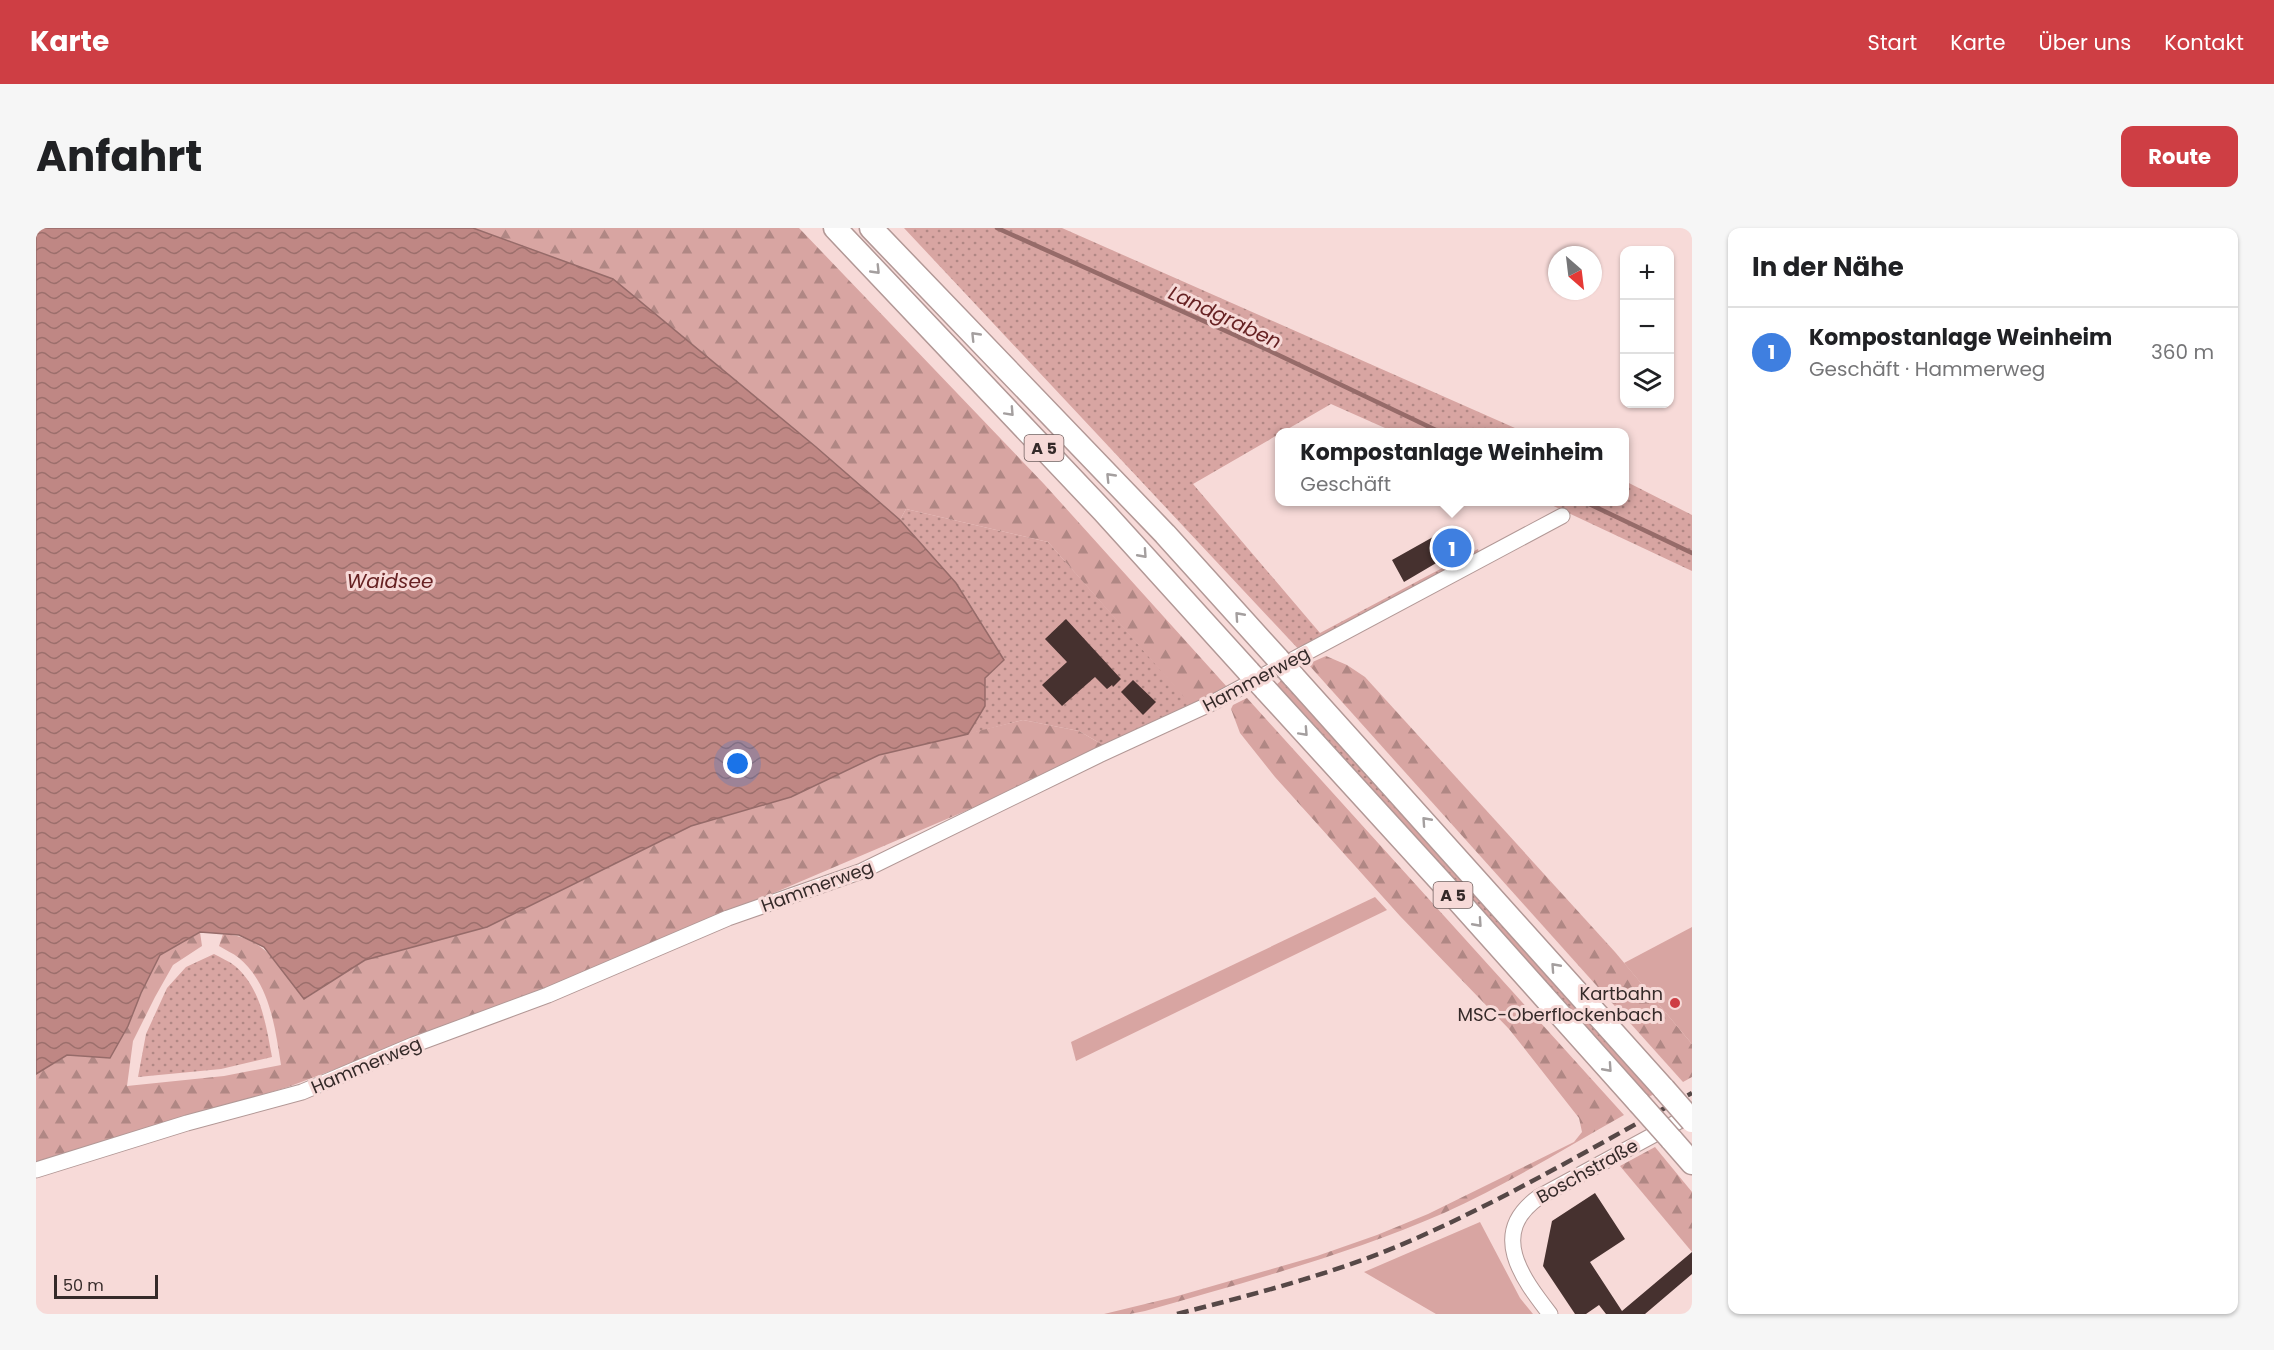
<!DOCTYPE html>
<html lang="de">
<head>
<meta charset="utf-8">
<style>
  :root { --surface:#fff; --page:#f6f6f6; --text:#202124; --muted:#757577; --line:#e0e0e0; --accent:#ce3e44 }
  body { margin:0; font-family:Poppins,sans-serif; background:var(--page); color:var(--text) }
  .controls { position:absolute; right:18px; top:18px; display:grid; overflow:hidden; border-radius:12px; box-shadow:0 2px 4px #0004 }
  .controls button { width:54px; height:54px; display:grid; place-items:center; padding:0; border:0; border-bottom:2px solid var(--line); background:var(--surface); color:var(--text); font:30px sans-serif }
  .compass { position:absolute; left:1512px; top:18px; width:54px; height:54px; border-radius:50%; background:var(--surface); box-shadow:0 2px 4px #0004; rotate:152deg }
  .scale { position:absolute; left:18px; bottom:15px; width:104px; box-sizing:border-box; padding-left:6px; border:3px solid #352a29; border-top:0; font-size:16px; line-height:21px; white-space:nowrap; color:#352a29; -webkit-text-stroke:4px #f7dad8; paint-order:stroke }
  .you { position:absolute; left:702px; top:536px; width:21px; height:21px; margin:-15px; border:4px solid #fff; border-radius:50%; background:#1a73e8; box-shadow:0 0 0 9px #1a73e833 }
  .badge { display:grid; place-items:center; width:39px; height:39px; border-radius:50%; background:var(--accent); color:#fff; font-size:20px; font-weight:700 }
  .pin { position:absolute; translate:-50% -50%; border:3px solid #fff; box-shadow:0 2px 6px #0006 }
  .popup { position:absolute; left:1239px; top:200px; width:354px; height:78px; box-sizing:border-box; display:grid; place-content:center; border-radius:12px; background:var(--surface); filter:drop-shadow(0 2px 4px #0005); font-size:20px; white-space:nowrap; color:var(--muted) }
  .popup b { font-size:22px; color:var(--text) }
  .popup::after { content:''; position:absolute; left:50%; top:100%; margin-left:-12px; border:12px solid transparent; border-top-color:var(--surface) }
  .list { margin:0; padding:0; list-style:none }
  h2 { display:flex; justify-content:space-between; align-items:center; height:78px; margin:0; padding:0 24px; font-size:26px }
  h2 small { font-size:20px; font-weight:400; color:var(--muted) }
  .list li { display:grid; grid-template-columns:39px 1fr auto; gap:18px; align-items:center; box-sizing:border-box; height:90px; padding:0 24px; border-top:2px solid var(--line) }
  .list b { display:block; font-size:22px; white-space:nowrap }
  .list p { margin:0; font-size:20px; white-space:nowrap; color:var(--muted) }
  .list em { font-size:20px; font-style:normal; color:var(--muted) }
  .icon { flex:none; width:33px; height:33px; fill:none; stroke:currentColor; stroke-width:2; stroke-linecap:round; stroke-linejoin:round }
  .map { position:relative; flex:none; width:1656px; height:1086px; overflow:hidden; border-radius:12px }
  header { display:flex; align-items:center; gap:36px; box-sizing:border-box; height:84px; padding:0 30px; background:var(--accent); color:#fff }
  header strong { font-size:28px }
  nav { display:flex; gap:33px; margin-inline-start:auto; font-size:21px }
  .intro { display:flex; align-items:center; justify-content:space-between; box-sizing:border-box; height:144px; padding:0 36px }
  h1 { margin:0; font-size:42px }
  .button { padding:15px 27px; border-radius:12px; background:var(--accent); color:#fff; font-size:21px; font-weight:700 }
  main { display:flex; gap:36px; padding:0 36px }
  aside { flex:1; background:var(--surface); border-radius:12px; box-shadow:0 2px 4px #0004 }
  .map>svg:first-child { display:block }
</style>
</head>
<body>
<header>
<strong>Karte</strong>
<nav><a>Start</a><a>Karte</a><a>Über uns</a><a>Kontakt</a></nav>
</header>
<div class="intro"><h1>Anfahrt</h1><a class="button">Route</a></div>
<main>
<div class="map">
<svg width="1656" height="1086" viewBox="0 0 1656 1086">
  <defs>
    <pattern id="grass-dots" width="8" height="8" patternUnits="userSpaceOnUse" patternTransform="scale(1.5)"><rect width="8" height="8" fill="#d8a5a2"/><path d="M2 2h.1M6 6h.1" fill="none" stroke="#b08784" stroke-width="1.8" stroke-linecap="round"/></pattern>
    <pattern id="forest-firs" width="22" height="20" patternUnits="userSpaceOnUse" patternTransform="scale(1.5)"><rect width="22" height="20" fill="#d8a5a2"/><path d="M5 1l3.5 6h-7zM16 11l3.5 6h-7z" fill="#b08784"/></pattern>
    <pattern id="water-waves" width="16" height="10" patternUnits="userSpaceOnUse" patternTransform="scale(1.5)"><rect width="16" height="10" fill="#bf8784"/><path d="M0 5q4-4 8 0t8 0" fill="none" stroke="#9c6f6c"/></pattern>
  </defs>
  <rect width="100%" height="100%" fill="#f7dad8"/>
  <g fill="url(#grass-dots)">
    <polygon points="868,0 1026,0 1488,204 1358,204 1295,176 1157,256 1284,405 1442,321 1445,332 1267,426"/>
    <polygon points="1589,253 1656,287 1656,343 1509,274 1588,274"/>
    <polygon points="870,281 1012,314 1156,477 1067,517 1043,503 987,492 932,506 949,478 949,450 920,355 864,292"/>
    <polygon points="1246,452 1618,866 1611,870 1240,457"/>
    <path d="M178,726C185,730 193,733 199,738C225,760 230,797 236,829L185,841L102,849L110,806L131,760L150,739Z"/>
  </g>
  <g fill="url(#forest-firs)">
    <path d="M437,0H763L1008,256L1192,460L960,570L520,758L252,859L0,935V846L31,827L74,830L92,798L105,765L124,727L164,704L166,718L137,737L119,769L97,813L91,858L188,848L245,837C239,799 234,756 203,730C197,725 189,722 183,718L187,706C231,709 244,740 269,771L329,732L451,699L655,598L755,569L843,527L987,492L1043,503L1067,517L1155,477L1012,314L870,281L864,292L780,219L577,51Z"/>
    <polygon points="1290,428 1311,437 1329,449 1579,724 1656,816 1656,849 1647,854 1272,436"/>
    <path d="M1211,470L1588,887C1528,921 1470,957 1408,985C1311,1027 1210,1054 1109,1083L1094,1086H1068L1138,1069L1281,1028L1341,1007L1392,986L1538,914L1546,904L1543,890L1473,801L1364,688L1239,549L1204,505L1195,481L1197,477Z"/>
    <polygon points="1619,919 1656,964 1656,1024 1584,938"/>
  </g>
  <g fill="#d8a5a2">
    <polygon points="1339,669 1351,682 1040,833 1035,814"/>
    <polygon points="1656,699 1656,816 1588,735"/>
    <polygon points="1444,994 1484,1070 1497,1086 1400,1086 1328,1044"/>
  </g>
  <polygon fill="url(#water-waves)" stroke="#966b69" stroke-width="1.5" points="0,0 437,0 577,51 780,219 864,292 920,355 968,432 949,450 949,478 932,506 843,527 755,569 655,598 451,699 329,732 268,771 228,719 203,707 164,704 124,727 105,765 92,798 74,830 31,827 0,846"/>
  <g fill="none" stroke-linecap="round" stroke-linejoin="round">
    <g stroke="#966b69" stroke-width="4.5">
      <polyline points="961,0 1232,122 1404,204"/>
      <polyline points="1549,274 1656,325"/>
    </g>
  </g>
  <g fill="#46312f">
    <polygon points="1397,309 1403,320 1419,311 1424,321 1368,354 1356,332"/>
    <polygon points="1030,391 1085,451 1077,459 1076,457 1071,461 1059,449 1026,478 1006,457 1031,434 1009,411"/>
    <polygon points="1097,452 1120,474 1107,487 1085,464"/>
    <polygon points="1559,965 1589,1011 1554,1034 1586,1083 1656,1024 1656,1046 1609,1086 1570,1086 1563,1077 1550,1086 1539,1086 1507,1038 1516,993"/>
  </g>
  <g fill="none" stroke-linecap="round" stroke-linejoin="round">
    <defs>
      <g id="minor">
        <polyline points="0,942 151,895 266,864 377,817 512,767 692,690 826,643 1063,527 1176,475 1526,288"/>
        <path d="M1514,1086C1486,1050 1452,1005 1503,969L1656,886"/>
      </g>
      <g id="highway">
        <polyline points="799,0 1067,283 1213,444"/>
        <polyline points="835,0 1129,306 1242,431"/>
        <polyline points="1257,448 1628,861"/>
        <polyline points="1229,461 1418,668 1603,875"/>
        <polyline points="1635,911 1656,935"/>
      </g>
    </defs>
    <use href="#minor" stroke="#b29896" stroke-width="17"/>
    <use href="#highway" stroke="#b29896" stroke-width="25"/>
    <use href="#minor" stroke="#fff" stroke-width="15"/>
    <use href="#highway" stroke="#fff" stroke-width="22"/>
    <path stroke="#564847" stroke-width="4.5" stroke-dasharray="12 6" stroke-linecap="butt" d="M1141,1086C1215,1067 1289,1048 1360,1019C1462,976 1559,918 1656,865"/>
    <defs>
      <g id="highway-bridge">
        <polyline points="1242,431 1257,448"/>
        <polyline points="1213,444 1229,461"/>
        <polyline points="1628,861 1656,893"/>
        <polyline points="1603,875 1635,911"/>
      </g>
    </defs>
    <use href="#highway-bridge" stroke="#b29896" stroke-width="25" stroke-linecap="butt"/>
    <use href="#highway-bridge" stroke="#fff" stroke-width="22"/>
  </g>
  <defs><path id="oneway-chevron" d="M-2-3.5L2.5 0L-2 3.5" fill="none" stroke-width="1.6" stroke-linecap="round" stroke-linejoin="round" transform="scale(1.5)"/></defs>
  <g stroke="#a49f9f">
    <use href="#oneway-chevron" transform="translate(840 42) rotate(46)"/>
    <use href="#oneway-chevron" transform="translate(939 108) rotate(-134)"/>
    <use href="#oneway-chevron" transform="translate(974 184) rotate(47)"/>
    <use href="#oneway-chevron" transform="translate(1074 249) rotate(-134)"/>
    <use href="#oneway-chevron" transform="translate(1107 326) rotate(48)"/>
    <use href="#oneway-chevron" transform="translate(1203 388) rotate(-132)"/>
    <use href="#oneway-chevron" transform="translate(1268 504) rotate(47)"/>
    <use href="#oneway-chevron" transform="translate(1390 593) rotate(-132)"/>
    <use href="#oneway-chevron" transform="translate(1442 695) rotate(48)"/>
    <use href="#oneway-chevron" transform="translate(1519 739) rotate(-132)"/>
    <use href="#oneway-chevron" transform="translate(1572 840) rotate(48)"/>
  </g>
  <circle fill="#ce3e44" stroke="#f7dad8" stroke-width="2" cx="1639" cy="775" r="6"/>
  <g text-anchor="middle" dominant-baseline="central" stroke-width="6" stroke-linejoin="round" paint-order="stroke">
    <g fill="#f7dad8" stroke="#6f5f5e" stroke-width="1.5">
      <rect x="988.5" y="207" width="39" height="26" rx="4.5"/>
      <rect x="1397.5" y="654" width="39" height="26" rx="4.5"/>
    </g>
    <g font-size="16" font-weight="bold" fill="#352a29">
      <text x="1008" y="220">A 5</text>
      <text x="1417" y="667">A 5</text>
    </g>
    <g font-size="18" fill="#352a29" stroke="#f7dad8">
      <text transform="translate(1220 451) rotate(-28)">Hammerweg</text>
      <text transform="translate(781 658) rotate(-20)">Hammerweg</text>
      <text transform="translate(330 837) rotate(-23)">Hammerweg</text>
      <text transform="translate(1551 943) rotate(-29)">Boschstraße</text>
    </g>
    <g font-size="18" fill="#352a29" stroke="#f7dad8" text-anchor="end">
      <text x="1627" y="765">Kartbahn<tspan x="1627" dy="21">MSC-Oberflockenbach</tspan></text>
    </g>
    <g font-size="20" font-style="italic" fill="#672223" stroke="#f7dad8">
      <text transform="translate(1189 89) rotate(25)">Landgraben</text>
      <text x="354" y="353">Waidsee</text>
    </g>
  </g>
</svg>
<div class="controls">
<button>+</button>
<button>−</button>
<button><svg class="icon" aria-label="layers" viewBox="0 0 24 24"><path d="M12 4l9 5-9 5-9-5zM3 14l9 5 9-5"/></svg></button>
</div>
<svg class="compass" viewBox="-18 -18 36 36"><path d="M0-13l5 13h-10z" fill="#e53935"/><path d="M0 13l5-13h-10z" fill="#757577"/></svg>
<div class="scale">50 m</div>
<div class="you"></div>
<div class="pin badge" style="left:1416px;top:320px;background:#3f7fe0">1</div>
<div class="popup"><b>Kompostanlage Weinheim</b>Geschäft</div>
</div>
<aside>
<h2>In der Nähe<small></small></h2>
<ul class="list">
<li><span class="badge" style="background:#3f7fe0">1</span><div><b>Kompostanlage Weinheim</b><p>Geschäft · Hammerweg</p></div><em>360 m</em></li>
</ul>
</aside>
</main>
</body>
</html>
